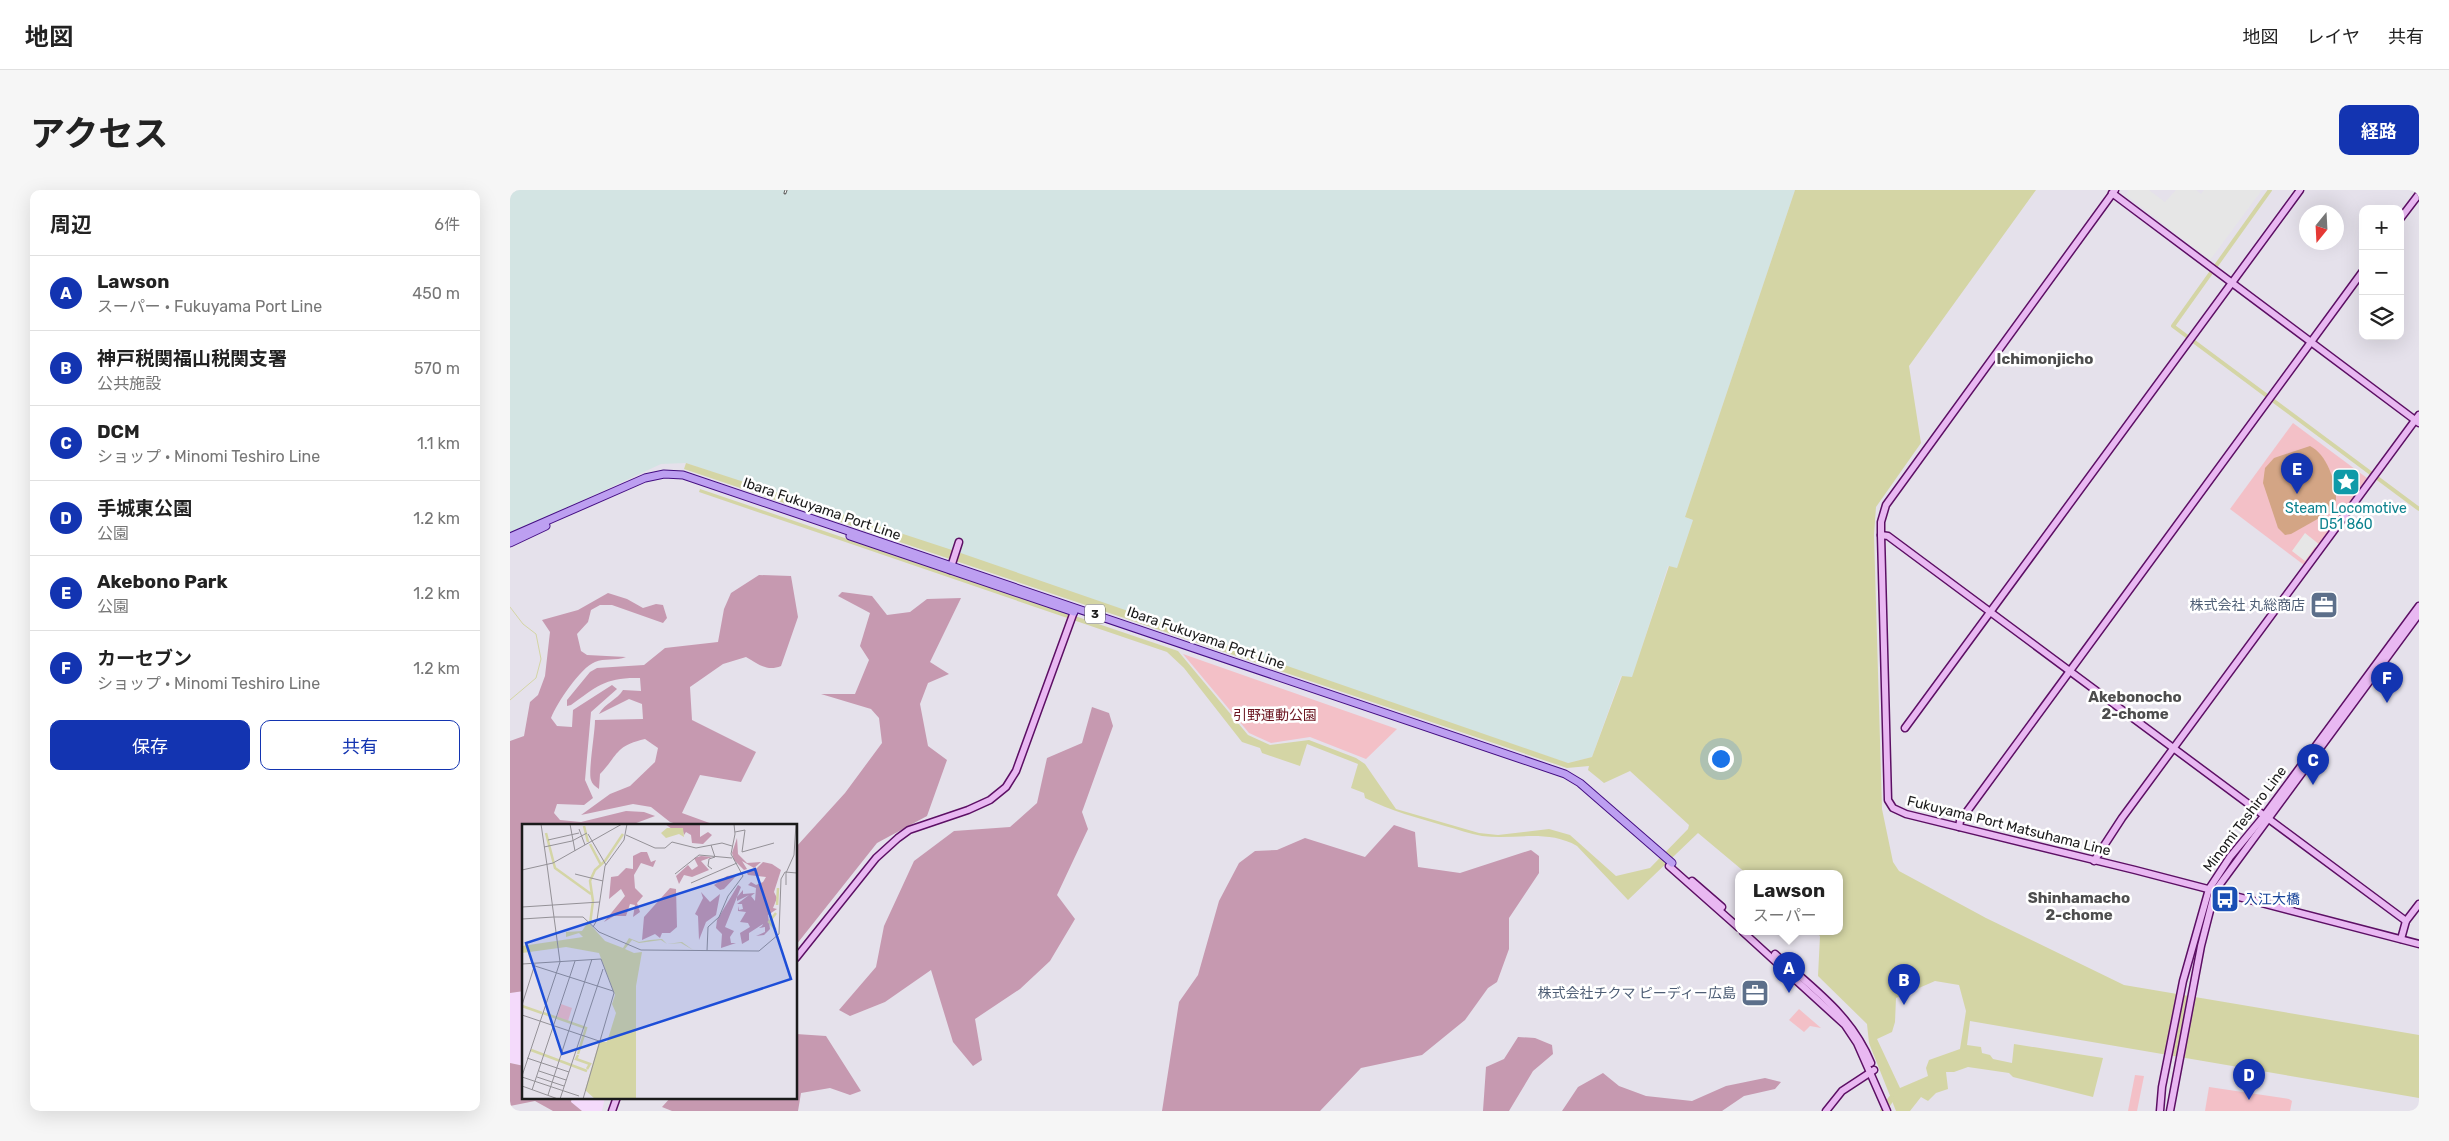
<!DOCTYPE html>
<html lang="ja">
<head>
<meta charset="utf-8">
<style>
  :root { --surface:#fff; --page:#f6f6f6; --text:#222; --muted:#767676; --line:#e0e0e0; --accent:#1334b1 }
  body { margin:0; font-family:Rubik,"Noto Sans JP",sans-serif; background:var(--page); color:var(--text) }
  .controls { position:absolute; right:15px; top:15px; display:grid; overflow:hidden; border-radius:10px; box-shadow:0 5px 20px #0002 }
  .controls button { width:45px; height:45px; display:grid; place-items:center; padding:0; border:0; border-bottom:1px solid var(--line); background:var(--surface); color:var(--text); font:25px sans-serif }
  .compass { position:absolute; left:1789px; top:15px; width:45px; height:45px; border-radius:50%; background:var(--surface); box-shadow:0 5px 20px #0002; rotate:198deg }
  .you { position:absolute; left:1210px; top:568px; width:18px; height:18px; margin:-12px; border:4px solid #fff; border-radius:50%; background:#1a73e8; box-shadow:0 0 0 8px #1a73e833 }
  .badge { display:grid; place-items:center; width:32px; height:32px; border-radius:50%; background:var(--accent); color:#fff; font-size:16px; font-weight:700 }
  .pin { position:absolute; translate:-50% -41px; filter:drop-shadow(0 1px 2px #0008) }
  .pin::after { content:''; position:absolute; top:26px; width:18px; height:15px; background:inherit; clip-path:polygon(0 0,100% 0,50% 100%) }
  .popup { position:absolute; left:1225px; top:680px; width:108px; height:65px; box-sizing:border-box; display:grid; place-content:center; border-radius:10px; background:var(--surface); filter:drop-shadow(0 1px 4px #0005); font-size:16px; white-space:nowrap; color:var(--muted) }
  .popup b { font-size:19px; color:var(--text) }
  .popup::after { content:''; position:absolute; left:50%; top:100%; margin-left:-10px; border:10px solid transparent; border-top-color:var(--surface) }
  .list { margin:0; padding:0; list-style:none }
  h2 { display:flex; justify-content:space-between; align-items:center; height:65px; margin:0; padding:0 20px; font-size:21px }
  h2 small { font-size:16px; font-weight:400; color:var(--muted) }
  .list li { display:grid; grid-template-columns:32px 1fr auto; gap:15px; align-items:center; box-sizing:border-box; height:75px; padding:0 20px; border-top:1px solid var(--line) }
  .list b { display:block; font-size:19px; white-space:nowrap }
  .list p { margin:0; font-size:16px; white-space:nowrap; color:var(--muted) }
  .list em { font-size:16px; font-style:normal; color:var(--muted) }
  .actions { display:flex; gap:10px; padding:15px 20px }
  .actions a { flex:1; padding:11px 0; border:1px solid var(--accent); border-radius:10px; text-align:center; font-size:18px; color:var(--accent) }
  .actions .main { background:var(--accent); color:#fff }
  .icon { flex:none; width:28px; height:28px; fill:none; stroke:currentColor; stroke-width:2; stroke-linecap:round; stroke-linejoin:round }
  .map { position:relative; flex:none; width:1909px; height:921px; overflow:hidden; border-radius:10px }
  header { display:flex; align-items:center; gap:30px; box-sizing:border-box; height:70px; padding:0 25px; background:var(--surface); border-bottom:1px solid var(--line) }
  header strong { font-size:24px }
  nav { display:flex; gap:28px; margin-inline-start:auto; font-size:18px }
  .intro { display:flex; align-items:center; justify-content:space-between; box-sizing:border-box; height:120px; padding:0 30px }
  h1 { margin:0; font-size:35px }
  .button { padding:12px 22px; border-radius:10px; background:var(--accent); color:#fff; font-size:18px; font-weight:700 }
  main { display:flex; gap:30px; padding:0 30px }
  aside { flex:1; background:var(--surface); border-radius:10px; box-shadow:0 5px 20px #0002 }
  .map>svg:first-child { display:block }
</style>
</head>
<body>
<header>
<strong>地図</strong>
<nav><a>地図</a><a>レイヤ</a><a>共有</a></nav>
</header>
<div class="intro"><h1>アクセス</h1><a class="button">経路</a></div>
<main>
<aside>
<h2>周辺<small>6件</small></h2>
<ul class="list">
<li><span class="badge">A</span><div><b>Lawson</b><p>スーパー · Fukuyama Port Line</p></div><em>450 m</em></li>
<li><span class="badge">B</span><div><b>神戸税関福山税関支署</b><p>公共施設</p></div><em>570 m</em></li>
<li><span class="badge">C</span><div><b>DCM</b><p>ショップ · Minomi Teshiro Line</p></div><em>1.1 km</em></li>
<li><span class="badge">D</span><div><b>手城東公園</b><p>公園</p></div><em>1.2 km</em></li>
<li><span class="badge">E</span><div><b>Akebono Park</b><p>公園</p></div><em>1.2 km</em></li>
<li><span class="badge">F</span><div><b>カーセブン</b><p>ショップ · Minomi Teshiro Line</p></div><em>1.2 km</em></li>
</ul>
<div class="actions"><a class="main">保存</a><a>共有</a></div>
</aside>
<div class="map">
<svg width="1909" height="921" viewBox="0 0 1909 921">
  <rect width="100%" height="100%" fill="#e5e1eb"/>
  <polygon fill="#d3e4e3" points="0,0 1285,0 1175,327 1183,330 1167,378 1158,376 1122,488 1111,486 1082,567 1057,573 176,273 151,274 0,344"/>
  <g fill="#f4dafb">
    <polygon points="14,801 14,876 0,873 0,803"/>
    <polygon points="62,907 95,907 92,921 72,921 61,912"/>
  </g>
  <g fill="#c699b0">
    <path d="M249,385L281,386L288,427L271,476C257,482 248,474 236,467L213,474L180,497L182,530L246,562L231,592L190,585L172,623L205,635H170L160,632L141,617L123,614L71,625L100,604L120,596L145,572L148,558L135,549C105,556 109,564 90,584L89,599C85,596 82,594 81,590C78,582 85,543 85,530L133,529L132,514L119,509L89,524C95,513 107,510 113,500L131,501L130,488C96,487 87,496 61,515L57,516V510L80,482L87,478L134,475L155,458L208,452L214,419L221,403Z"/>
    <polygon points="332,402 362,406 377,425 400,422 417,409 451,408 420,472 439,484 418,493 410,514 418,556 437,570 417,626 367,653 286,755 286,657 335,603 372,553 369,528 361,519 311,504 345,504 359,470 350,456 360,423 328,406"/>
    <path d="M98,403L117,409L133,418L146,414L153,415L157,428L153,433L102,415H90L81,420L78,432L67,444L71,461L77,465L116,467C106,471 94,468 85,472C70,478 47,513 41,528L47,536L62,537L63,520L102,495L107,499L81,522L75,590L83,608L74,615L47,614L44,623L50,630L71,632L116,621L134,622L145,626L121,635H14V801L0,803V551L14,546L20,512L28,505L35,486L40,442L32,430L68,420Z"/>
    <polygon points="582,517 599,523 603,536 572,622 578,639 547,705 565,729 540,771 510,799 465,829 472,870 463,876 443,852 421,780 375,812 340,826 329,820 366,777 374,736 404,671 444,641 500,637 527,613 537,568 572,553"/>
    <polygon points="884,635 905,642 908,677 950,683 1021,660 1029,666 1029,683 999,728 999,759 987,792 978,798 955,830 912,865 851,878 810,921 652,921 669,812 688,785 709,711 729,673 745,661 767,660 795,648 855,667"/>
    <polygon points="286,844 316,846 351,901 340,905 320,898 291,903 288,921 162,921 152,917 161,907 286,907"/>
    <polygon points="1008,847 1025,848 1042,855 1043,864 1023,881 999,921 973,921 976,877 994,869"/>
    <polygon points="0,873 14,876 14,907 62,907 61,912 72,921 43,921 25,911 0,916"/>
    <polygon points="1093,883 1109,896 1136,906 1182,911 1216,896 1255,888 1271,892 1265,899 1234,906 1212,921 1052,921 1068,897"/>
  </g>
  <g fill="#f3c0c7">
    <polygon points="1783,233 1857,288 1794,375 1720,319"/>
    <polygon points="673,464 887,539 856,569 800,547 761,553 739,543"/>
    <polygon points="1289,819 1311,838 1300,836 1294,842 1279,830"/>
    <polygon points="1625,885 1634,886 1627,921 1618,921"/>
    <polygon points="1699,897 1779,909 1782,911 1780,921 1695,921"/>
  </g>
  <path fill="#d3a585" d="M1800,256C1817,264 1827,294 1826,312L1820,322L1781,344L1775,345L1768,338L1753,293L1755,278L1764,268Z"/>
  <g fill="#e6e6e6">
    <polygon points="1619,0 1639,0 1655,12 1666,0 1686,0 1691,4 1694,0 1752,0 1700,70 1616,5"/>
    <polygon points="1795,343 1810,355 1807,358 1805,357 1795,371 1782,361"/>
  </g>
  <path fill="#d4d5a5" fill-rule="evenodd" d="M1285,0H1526L1399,176L1411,253L1366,317L1364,345L1372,619L1383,672L1389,681L1476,728L1614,795L1909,845V908L1460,831L1457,855L1471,857L1472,863L1480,865L1483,869L1502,873L1504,854L1593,868L1583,907L1503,887L1499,883L1458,877L1444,882H1436L1438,899L1426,903L1418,911L1411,907L1400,921H1386L1359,853L1357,834L1308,786L1310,746L1305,742H1329V684H1237L1188,643L1118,710L1067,656C1037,639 1005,650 972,646C960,644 947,639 935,636C908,628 881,621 855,608L854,603L841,598L848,574L797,554L790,576L752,563L750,558L732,552L674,478L657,462L189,302L190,299L668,461L738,545L760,555L799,550L846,568L855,574L886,619L969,643L988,645L1039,639L1060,645L1106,686L1140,678L1178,639L1179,635L1120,581L1094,593L1078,580L1079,576L1057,578L174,279L176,273L439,359L1058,573L1082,567L1112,486L1122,487L1159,376L1167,378L1183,330L1175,327ZM1425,791L1449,795L1456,821L1450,859L1419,870L1416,878L1418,886L1390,898L1367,849L1382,842L1385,832L1386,808Z"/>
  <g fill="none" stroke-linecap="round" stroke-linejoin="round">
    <polyline stroke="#d4d5a5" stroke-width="1" points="0,417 13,434 26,444 31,469 26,488 0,510"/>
    <polyline stroke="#d4d5a5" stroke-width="4" points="1760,0 1663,136 1909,319"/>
    <polyline stroke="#d4d5a5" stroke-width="6" points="1373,921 1381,909"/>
    <defs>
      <g id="secondary">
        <polyline points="1605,0 1376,315 1371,332 1371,345 1378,610 1383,618 1396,624 1625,680 1909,754"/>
        <polyline points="1602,3 1909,233"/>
        <polyline points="1890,29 1909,4"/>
        <polyline points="1371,345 1378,346 1896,731"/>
        <polyline points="440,380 449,352"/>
        <polyline points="1395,538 1790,0"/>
        <polyline points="1449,637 1450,631 1853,81"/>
        <polyline points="1584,671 1612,628 1909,225"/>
        <polyline points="1159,676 1229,738"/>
        <polyline points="1182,691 1212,717"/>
        <polyline points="1233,742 1335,835 1347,853 1377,921"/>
        <polyline points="1891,749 1896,731 1909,714"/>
        <path d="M1265,764C1303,799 1341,824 1361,873"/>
        <polyline points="286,768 366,668 388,648 399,640 458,620 480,610 496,597 506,581 565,419"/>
        <polyline points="102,921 107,907"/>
        <polyline points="1316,921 1332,901 1364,880"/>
        <polyline points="1650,921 1652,897 1673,791 1699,699 1720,667 1754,626 1909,416"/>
        <polyline points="1660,921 1691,756 1705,701 1909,424"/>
      </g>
      <g id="primary">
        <polyline points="340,346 564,422"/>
        <polyline points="0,347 135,288 154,284 173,285 1055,584 1070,593 1162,673"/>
        <polyline points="0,353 36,336"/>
      </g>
    </defs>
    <use href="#secondary" stroke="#5c0f64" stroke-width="9"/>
    <use href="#primary" stroke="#440e82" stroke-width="9"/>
    <use href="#secondary" stroke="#e9b8f2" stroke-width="6"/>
    <use href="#primary" stroke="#bd9ff1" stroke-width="7"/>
    <defs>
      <polyline id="rail" points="275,3 276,0"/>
    </defs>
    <use href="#rail" stroke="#686868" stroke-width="3"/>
    <use href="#rail" stroke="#fff" stroke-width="1" stroke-dasharray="4" stroke-linecap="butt"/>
  </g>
  <defs>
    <symbol id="sight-square" viewBox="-11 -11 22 22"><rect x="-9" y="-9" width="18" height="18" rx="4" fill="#0f9aa8" stroke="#fff"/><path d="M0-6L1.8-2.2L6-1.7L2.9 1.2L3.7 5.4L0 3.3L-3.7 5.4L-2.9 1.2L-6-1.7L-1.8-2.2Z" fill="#fff"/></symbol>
    <symbol id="office-square" viewBox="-11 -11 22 22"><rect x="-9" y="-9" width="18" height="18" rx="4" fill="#5c6f8a" stroke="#fff"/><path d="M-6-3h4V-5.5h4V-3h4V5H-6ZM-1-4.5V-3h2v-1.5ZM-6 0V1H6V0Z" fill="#fff"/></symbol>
    <symbol id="bus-square" viewBox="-11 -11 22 22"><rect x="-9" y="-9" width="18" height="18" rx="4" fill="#1a4fb4" stroke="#fff"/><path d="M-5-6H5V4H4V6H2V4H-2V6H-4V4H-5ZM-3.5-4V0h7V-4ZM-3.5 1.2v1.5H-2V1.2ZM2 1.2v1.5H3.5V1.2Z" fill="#fff"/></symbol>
  </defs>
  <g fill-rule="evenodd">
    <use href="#sight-square" x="1820" y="276" width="32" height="32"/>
    <use href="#office-square" x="1798" y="399" width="32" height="32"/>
    <use href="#bus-square" x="1699" y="693" width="32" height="32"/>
    <use href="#office-square" x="1229" y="787" width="32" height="32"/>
  </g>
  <g text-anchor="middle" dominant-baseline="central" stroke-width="5" stroke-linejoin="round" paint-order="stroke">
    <rect fill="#fff" stroke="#5f5f5f" stroke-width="1" x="575" y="414.5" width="20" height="19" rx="4"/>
    <g font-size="12" font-weight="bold" fill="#1a1a1a">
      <text x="585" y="424">3</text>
    </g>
    <g font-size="14" fill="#0d838f" stroke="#fff">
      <text x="1836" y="318">Steam Locomotive<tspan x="1836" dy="16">D51 860</tspan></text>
    </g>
    <g font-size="14" fill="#1a1a1a" stroke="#fff">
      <text transform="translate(312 319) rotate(19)">Ibara Fukuyama Port Line</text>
      <text transform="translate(696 448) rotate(19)">Ibara Fukuyama Port Line</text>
      <text transform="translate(1735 629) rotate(-53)">Minomi Teshiro Line</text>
      <text transform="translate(1499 636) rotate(14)">Fukuyama Port Matsuhama Line</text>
    </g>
    <g font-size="14" fill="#4e5e75" stroke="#fff" text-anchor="end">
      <text x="1795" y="415">株式会社 丸総商店</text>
      <text x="1226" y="803">株式会社チクマ ピーディー広島</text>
    </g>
    <g font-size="14" fill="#6b1520" stroke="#fff">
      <text x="765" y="525">引野運動公園</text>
    </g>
    <g font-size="14" fill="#164399" stroke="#fff" text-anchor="start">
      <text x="1734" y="709">入江大橋</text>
    </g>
    <g font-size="15" font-weight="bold" fill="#4d4d4d" stroke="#fff">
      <text x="1535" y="169">Ichimonjicho</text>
      <text x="1625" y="507">Akebonocho<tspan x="1625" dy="17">2-chome</tspan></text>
      <text x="1569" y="708">Shinhamacho<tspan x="1569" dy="17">2-chome</tspan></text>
    </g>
  </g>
  <g transform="translate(12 634)">
    <rect width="275" height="275" fill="#e5e1eb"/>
    <path d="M143,0H178V13L186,8L190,11L181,20L170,19L169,11L164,8L162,11L160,4L150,5ZM215,14L216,30L225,39L239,38L232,44L220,37L225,45L222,46L212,36L210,29ZM119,28H125L129,38L134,36L131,43L119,39L112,51L113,64L121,72L115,79L118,88L111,93L113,81L108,80L104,92H92L82,98L103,72L99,65L87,75L89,53L96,52L104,44L111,45V32ZM179,32L190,33L179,37L187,46L170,53L162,51L157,60L154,52L166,41L170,46L176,42L172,34ZM241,38L250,40L259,46L252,68L255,74L251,84L255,85L246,91L248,105L242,111L234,112L243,108V103L237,104L240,102L241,100L227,109V116L220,120L218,109L228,103L226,99L218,98L224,88L216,87V82L217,86L221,85L220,80H215L227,71L215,77V73L221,66V70L233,69L229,72L233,77L234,64L226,61L229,58L234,61L241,58L244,53L226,51L224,47L233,46ZM215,51L202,65L198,66L192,61L205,52ZM216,61L219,63L203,103L212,107L208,113L209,119H214L199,124L200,110L194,104L195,96ZM148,64L154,65L155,103L148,109H140L138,114L133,110L120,116L122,93ZM179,68L188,78L198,70L194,91L184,98L177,116L176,92L173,90L181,74Z" fill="#c699b0"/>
    <path d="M39,180L50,184L46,197L35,193Z" fill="#f3c0c7"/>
    <path d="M145,4H161L162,13L157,10L144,14L139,9ZM66,98L83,117L101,124L107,114L117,118L128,116L140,115L145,120L160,118L171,126L159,119L145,120L139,116L117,119L110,116L103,125L112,129L120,128L114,162V274L119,275H73L63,266L77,218H85L94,189L90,180L93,171L77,129L44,123L0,129V122L61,113L57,109L44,113V108L60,107Z" fill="#d4d5a5"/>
    <path fill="none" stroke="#d4d5a5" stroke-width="2.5" d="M62,2L66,18M24,9L33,44L69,70M68,20L79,41M255,81L256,64M68,100L71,77L68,57L73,46L83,37L101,10M254,106L247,98L254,89M0,182L20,189M21,189L64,204L56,230M9,226L65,247M56,231L54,235L68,240L65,245"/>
    <path fill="none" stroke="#949197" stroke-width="1" d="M19,0L25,41M48,0L53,27M57,5L63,21M213,8L223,6L220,28L252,19M66,10L84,41M104,11L133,24H143L150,18L174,24L200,19L210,22M26,16L57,9M189,21L193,33L187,35L186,42L190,45M22,23L50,17L65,9M0,46L31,39L100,0M53,50L81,57M153,50L177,31L210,34M169,59L215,39M264,61V49L272,31L274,0M0,83L78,78M32,93H61L77,108L119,126L237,127L257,110L259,55L263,48L275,49M0,95L32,93M71,103L75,96L83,42L102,16L105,0M185,127L186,103L197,93L206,72L221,52L209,30L213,10L212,0M0,140L79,135L92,169L87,186M13,142L91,167M0,181L13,140M0,191L77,217M5,234L47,248M17,247L44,256M0,252L38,138L25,41M0,253L57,272M15,253L42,262M0,262L36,275M10,266L53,137M26,271L70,135M38,275L81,145M61,275L87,186"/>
    <path fill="#1d4ed8" fill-opacity="0.15" stroke="#1d4ed8" stroke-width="2.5" d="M233,45L269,155L40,230L4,119Z"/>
    <rect width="275" height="275" fill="none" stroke="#1a1a1a" stroke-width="2.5"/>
  </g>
</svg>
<div class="controls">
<button>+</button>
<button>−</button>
<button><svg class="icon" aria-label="layers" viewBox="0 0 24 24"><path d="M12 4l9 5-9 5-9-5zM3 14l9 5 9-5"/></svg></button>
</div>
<svg class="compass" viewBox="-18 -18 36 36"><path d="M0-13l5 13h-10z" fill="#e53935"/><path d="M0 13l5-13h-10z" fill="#767676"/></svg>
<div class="you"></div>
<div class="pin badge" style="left:1279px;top:803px">A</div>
<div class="popup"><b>Lawson</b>スーパー</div>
<div class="pin badge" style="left:1394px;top:815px">B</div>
<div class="pin badge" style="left:1803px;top:595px">C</div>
<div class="pin badge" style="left:1739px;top:910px">D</div>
<div class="pin badge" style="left:1787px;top:304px">E</div>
<div class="pin badge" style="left:1877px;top:513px">F</div>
</div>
</main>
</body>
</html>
